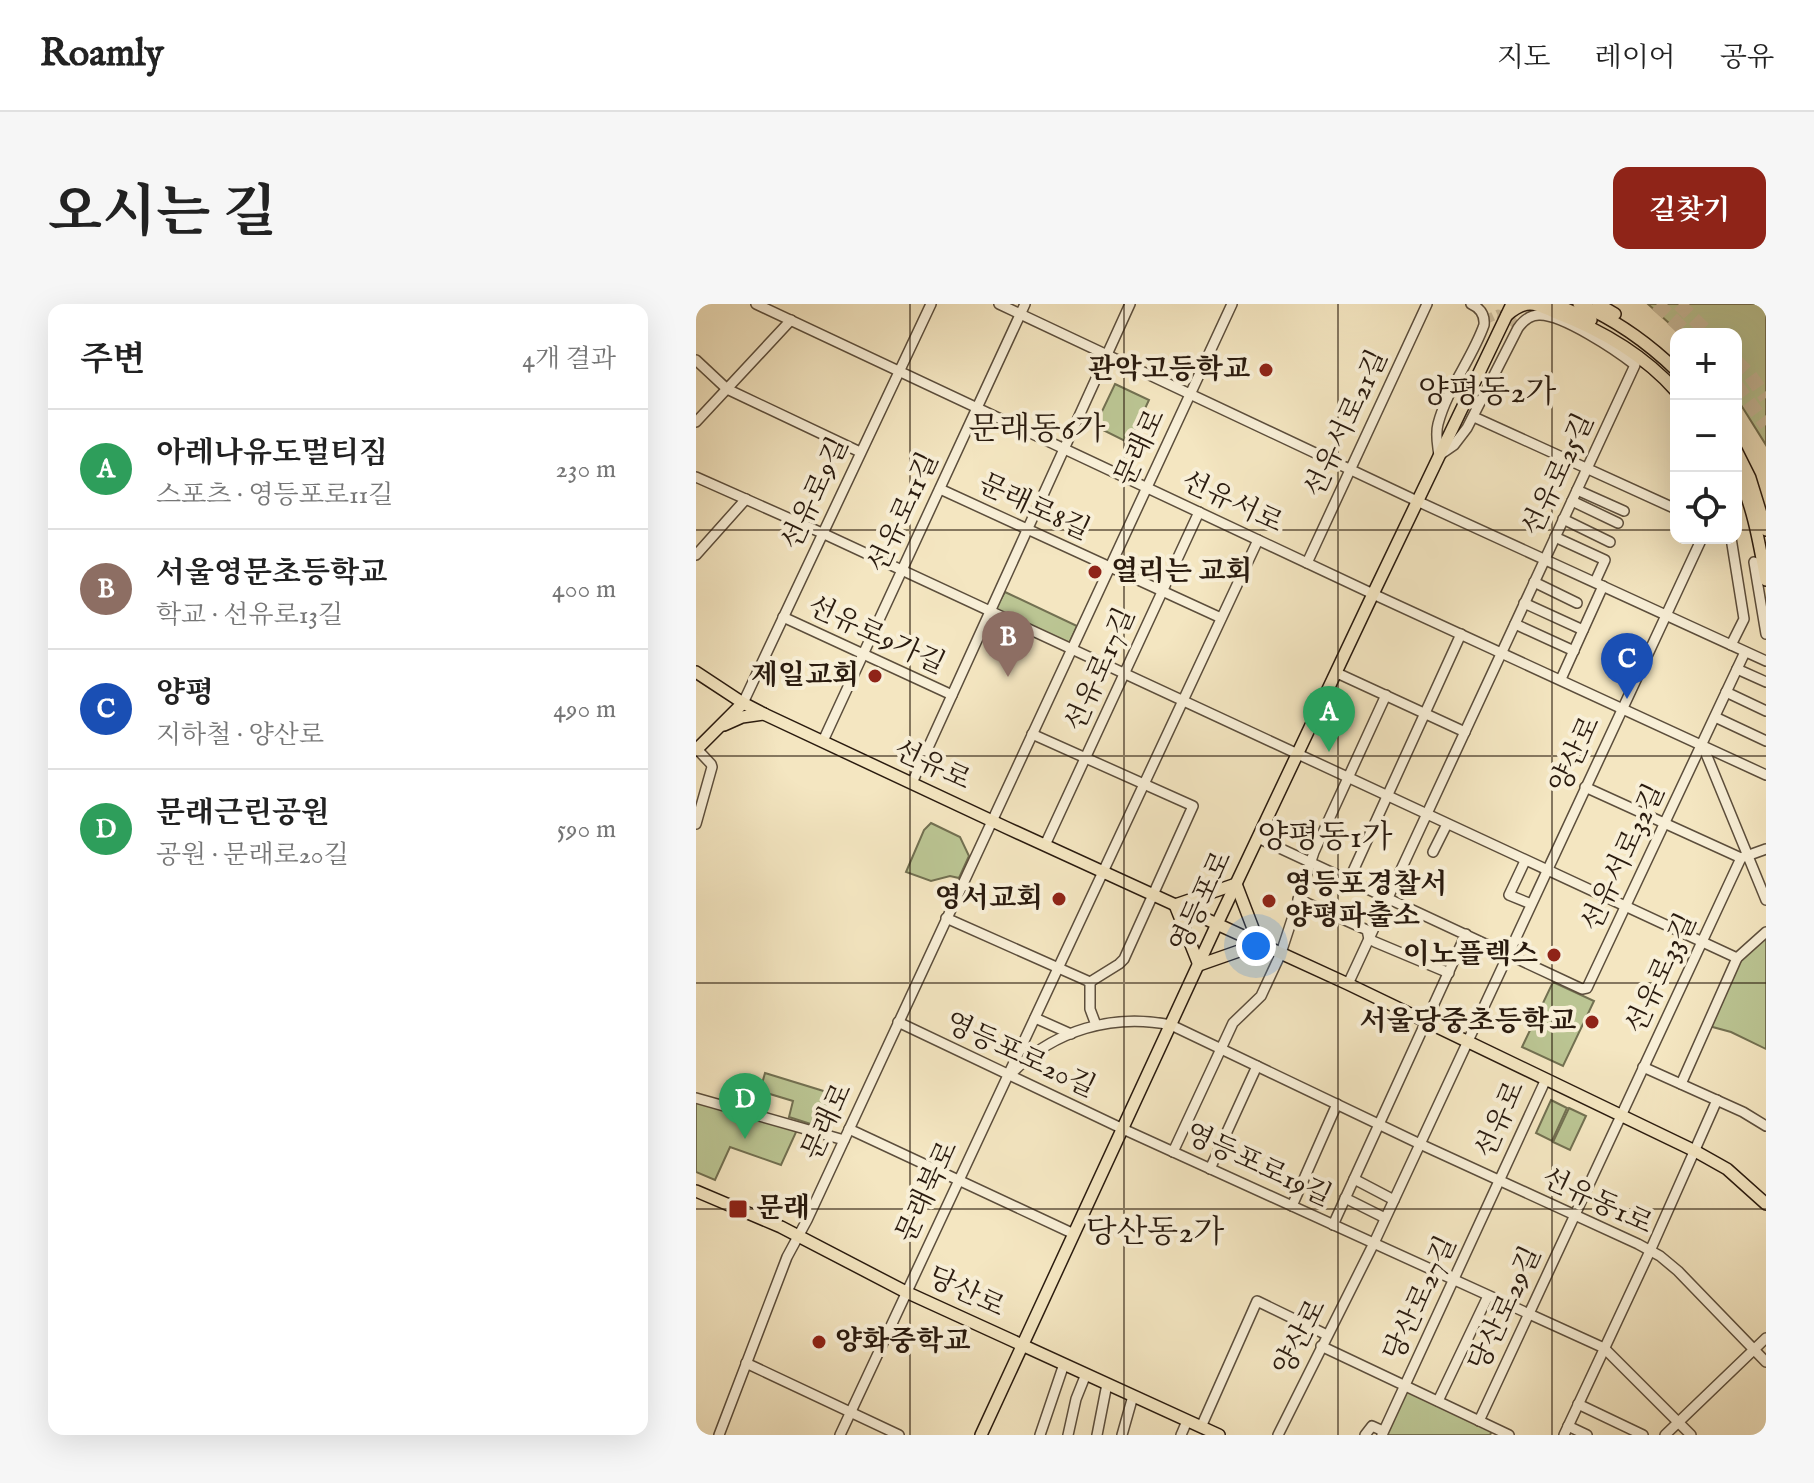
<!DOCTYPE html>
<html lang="ko">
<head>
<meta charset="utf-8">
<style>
  :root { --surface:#fff; --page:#f6f6f6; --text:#222; --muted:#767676; --line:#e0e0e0; --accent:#8f2418 }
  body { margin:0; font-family:"IM FELL English","Noto Serif KR",serif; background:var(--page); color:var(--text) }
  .controls { position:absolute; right:24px; top:24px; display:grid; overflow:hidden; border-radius:16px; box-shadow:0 8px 32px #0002 }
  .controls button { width:72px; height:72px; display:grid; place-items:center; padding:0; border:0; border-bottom:2px solid var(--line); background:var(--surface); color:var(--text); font:40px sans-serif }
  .you { position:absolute; left:560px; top:642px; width:28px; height:28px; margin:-20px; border:6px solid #fff; border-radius:50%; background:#1a73e8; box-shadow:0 0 0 12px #1a73e833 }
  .badge { display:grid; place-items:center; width:52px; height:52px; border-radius:50%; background:var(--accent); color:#fff; font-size:26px; font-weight:700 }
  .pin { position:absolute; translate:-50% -66px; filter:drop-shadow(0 2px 4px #0008) }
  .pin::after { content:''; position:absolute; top:42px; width:28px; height:24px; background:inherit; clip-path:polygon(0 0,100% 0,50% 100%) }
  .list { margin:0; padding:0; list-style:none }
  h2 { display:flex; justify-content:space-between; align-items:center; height:104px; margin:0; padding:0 32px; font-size:34px }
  h2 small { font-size:26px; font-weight:400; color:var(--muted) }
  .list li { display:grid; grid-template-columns:52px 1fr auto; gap:24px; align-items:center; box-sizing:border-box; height:120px; padding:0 32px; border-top:2px solid var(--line) }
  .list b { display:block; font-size:30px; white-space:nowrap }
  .list p { margin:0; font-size:26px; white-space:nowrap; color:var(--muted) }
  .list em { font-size:26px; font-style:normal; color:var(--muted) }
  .icon { flex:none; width:44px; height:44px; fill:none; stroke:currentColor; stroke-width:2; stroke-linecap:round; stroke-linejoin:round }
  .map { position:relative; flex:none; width:1070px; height:1131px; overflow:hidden; border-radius:16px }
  header { display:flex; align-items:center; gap:48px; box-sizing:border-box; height:112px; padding:0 40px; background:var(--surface); border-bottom:2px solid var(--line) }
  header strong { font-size:38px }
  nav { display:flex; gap:44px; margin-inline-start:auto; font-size:28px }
  .intro { display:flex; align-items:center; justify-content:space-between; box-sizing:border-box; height:192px; padding:0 48px }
  h1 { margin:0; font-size:56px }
  .button { padding:20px 36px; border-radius:16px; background:var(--accent); color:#fff; font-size:28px; font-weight:700 }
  main { display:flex; gap:48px; padding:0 48px }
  aside { flex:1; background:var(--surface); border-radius:16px; box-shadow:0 8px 32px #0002 }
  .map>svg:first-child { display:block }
</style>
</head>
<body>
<header>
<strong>Roamly</strong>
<nav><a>지도</a><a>레이어</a><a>공유</a></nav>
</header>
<div class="intro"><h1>오시는 길</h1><a class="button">길찾기</a></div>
<main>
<aside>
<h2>주변<small>4개 결과</small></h2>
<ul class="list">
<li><span class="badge" style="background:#2e9e5b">A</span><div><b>아레나유도멀티짐</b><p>스포츠 · 영등포로11길</p></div><em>230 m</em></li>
<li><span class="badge" style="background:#8d6e63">B</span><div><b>서울영문초등학교</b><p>학교 · 선유로13길</p></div><em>400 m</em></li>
<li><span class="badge" style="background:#1a4fb4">C</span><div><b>양평</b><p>지하철 · 양산로</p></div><em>490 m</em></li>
<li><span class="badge" style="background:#2e9e5b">D</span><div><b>문래근린공원</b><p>공원 · 문래로20길</p></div><em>590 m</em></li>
</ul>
</aside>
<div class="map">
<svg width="1070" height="1131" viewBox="0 0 1070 1131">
  <rect width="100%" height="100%" fill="#f4e6c1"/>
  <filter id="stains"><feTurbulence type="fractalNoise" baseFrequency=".0025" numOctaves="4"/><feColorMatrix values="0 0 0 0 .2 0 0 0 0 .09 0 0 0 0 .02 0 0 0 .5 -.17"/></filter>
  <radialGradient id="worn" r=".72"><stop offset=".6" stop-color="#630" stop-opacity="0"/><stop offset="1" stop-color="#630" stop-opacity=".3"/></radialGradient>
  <g fill="#bbc593" stroke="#727051" stroke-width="2">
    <polygon points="952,0 1070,0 1070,141 1040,93 1040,30 985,30"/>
    <polygon points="419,80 453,96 433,139 399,122"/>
    <polygon points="309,288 381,322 372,342 298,307"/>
    <polygon points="235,519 264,533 273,552 263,574 254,572 235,577 210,568 228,526"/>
    <polygon points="1070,632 1070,745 1035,728 1013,722 1044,655"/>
    <polygon points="857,678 898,697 867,762 826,743"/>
    <polygon points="69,769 134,789 124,823 93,813 97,797 64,787"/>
    <polygon points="855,796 871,804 856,837 840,829"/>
    <polygon points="0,798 101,826 85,861 34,843 19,876 0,868"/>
    <polygon points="873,804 890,812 874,846 857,838"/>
    <polygon points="710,1087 796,1127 794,1131 689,1131"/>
  </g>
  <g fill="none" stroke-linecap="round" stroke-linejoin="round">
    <polyline stroke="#ccbd9d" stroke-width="9" stroke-dasharray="9 4.5" stroke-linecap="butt" points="789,16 802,10 814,14 822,24"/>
    <g stroke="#ccbd9d" stroke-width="14" stroke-dasharray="14 7" stroke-linecap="butt">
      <polyline points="961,0 992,30"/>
      <polyline points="983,0 1013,30"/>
      <polyline points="1040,57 1053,70 1070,94"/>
      <polyline points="1040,81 1070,121"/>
    </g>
    <defs>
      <g id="minor">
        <polyline points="60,0 677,290 1070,471"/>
        <polyline points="303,0 721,197 1070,357"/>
        <polyline points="0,56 31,85 164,148"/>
        <polyline points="778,113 980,205"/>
        <polyline points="0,118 95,16"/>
        <path d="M743,152C742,142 739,131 742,120C751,85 776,55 788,21C789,11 784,4 775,0"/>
        <polyline points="0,173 126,229 1041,654"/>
        <polyline points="244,185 525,314"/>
        <polyline points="881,186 928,207"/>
        <polyline points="876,197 922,219"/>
        <polyline points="867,215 914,238"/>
        <polyline points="859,233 909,256 899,278"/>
        <polyline points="0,251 50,195"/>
        <polyline points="1058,258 1070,330"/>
        <polyline points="611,259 731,0"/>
        <polyline points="838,278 881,299"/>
        <polyline points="828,299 887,326"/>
        <polyline points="87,313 256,391"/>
        <polyline points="819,320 878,347"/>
        <polyline points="1035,341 1048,315 1035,234"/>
        <polyline points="1041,365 1070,378"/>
        <polyline points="641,369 769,428"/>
        <polyline points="865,375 907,282"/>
        <polyline points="1030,388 1070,407"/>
        <polyline points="47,399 235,0"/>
        <polyline points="1019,413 1070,437"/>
        <polyline points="336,430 497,502 428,655 423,660 394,678"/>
        <polyline points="127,437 329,0"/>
        <polyline points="1006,440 1070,596"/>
        <polyline points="0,444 15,460 16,463 0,520"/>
        <polyline points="216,479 434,0"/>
        <polyline points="889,483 1045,554"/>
        <polyline points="562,534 886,685 891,684 1049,348"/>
        <polyline points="349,541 503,208"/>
        <polyline points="737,548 751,520"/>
        <polyline points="829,557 813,591 835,600"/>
        <polyline points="653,576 765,330"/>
        <polyline points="602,595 671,626 673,635 679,638 753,669"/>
        <polyline points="250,614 394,678"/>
        <polyline points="394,678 394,705 400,721"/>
        <path d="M652,680L939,61C920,46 866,10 843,11C833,11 827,17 822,24L771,124L758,141L745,150"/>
        <polyline points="339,714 375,730"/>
        <polyline points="202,718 427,825 908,1044 995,1131"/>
        <polyline points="947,763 1047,808 1070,822"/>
        <path d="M316,769C358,726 417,709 475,721L724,840L942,940L964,952L982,967L1070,1058"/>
        <polyline points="985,780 1041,654 1070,628"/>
        <polyline points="0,794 148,836"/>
        <polyline points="153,825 378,930"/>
        <polyline points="477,848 537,719 565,692 585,649 618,548 690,391"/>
        <polyline points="514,865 561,762"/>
        <polyline points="658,875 698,896"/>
        <polyline points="649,894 689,914"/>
        <polyline points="596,902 641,800"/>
        <polyline points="637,921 770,630"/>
        <polyline points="625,1042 813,1131"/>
        <polyline points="50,1059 203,1131"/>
        <polyline points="742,1097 792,992"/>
        <polyline points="882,1100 947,1131"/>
        <polyline points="783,1117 1045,554 1070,545"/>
        <polyline points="872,1122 891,1131"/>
        <polyline points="505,1123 561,997 631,1031"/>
        <polyline points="23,1131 91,953 111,916 536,0"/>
        <polyline points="144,1131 562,236"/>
        <polyline points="344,1131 368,1060"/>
        <polyline points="372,1131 380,1095 390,1070"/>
        <polyline points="401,1131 411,1080"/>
        <polyline points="426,1131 437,1092"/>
        <polyline points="485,1131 491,1117"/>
        <polyline points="582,1131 678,939 1006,234"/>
        <polyline points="669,1131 676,1122 687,1127"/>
        <polyline points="686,1131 850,775"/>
        <polyline points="868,1131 954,947 1021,796"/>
        <polyline points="969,1131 1070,1034"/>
      </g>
      <g id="major">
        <polyline points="859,0 895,16"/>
        <path d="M883,0C920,16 951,38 980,66"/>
        <polyline points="902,0 919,10"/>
        <path d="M811,11C817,6 826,0 834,0C842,0 851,5 858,8C903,25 948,51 980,87"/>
        <polyline points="1040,146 1054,174 1070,226"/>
        <path d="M1040,166C1057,201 1063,238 1070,276"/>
        <polyline points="0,368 47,399 68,410 309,523 652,680 999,847 1031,865 1070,900"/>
        <polyline points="28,421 46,413 68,410"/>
        <polyline points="0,446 47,399"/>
        <polygon points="540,580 563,640 503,661 479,601"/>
        <polyline points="0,887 85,923 210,988 523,1131"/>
        <polyline points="285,1131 521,620 677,290 816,0"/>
      </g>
    </defs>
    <use href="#minor" stroke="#5c4e3c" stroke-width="12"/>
    <use href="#major" stroke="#2a1b0f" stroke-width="14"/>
    <use href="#minor" stroke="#f8efd7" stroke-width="9"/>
    <use href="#major" stroke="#f4e6c1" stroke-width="11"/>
  </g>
  <path fill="none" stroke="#2a1b0f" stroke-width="2" stroke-opacity="0.55" d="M214,0V1131M428,0V1131M642,0V1131M856,0V1131M0,226H980M1040,226H1070M0,452H1070M0,679H1070M0,905H1070"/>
  <g fill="#8f2418" stroke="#f8efd7" stroke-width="3">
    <circle cx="570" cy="66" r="8"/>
    <circle cx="399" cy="268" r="8"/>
    <circle cx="179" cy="372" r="8"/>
    <circle cx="363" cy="595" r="8"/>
    <circle cx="573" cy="597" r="8"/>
    <circle cx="858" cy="651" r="8"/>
    <circle cx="896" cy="718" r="8"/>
    <rect x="32" y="895" width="20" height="20" rx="4"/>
    <circle cx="123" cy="1038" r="8"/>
  </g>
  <g text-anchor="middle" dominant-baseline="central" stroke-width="8" stroke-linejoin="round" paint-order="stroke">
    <g font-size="28" font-weight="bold" fill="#2a1b0f" stroke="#f8efd7" text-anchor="end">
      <text x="554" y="66">관악고등학교</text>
      <text x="415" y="268" text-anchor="start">열리는 교회</text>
      <text x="163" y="372">제일교회</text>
      <text x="589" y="581" text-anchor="start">영등포경찰서<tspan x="589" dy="32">양평파출소</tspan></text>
      <text x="347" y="595">영서교회</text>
      <text x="842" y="651">이노플렉스</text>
      <text x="880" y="718">서울당중초등학교</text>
      <text x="60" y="905" text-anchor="start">문래</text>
      <text x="139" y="1038" text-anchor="start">양화중학교</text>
    </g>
    <g font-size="28" fill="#2a1b0f" stroke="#f8efd7">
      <text transform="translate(651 120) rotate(-65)">선유서로21길</text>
      <text transform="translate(445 144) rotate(-65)">문래로</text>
      <text transform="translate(863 171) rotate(-65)">선유로25길</text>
      <text transform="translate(120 190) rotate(-65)">선유로9길</text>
      <text transform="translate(536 199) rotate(25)">선유서로</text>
      <text transform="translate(338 204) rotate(25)">문래로8길</text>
      <text transform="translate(208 209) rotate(-65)">선유로11길</text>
      <text transform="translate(180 332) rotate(25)">선유로9가길</text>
      <text transform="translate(405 366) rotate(-66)">선유로17길</text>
      <text transform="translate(880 451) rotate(-65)">양산로</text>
      <text transform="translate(236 462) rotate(25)">선유로</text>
      <text transform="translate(928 554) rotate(-65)">선유서로32길</text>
      <text transform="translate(506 598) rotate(-65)">영등포로</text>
      <text transform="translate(966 670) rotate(-65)">선유로33길</text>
      <text transform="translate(324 752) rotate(25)">영등포로20길</text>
      <text transform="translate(805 816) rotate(-66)">선유로</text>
      <text transform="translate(132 818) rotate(-65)">문래로</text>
      <text transform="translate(562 862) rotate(25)">영등포로19길</text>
      <text transform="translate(232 888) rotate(-65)">문래북로</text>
      <text transform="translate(901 898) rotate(25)">선유동1로</text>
      <text transform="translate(270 989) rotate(25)">당산로</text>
      <text transform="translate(725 995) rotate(-65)">당산로27길</text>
      <text transform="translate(810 1005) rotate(-65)">당산로29길</text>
      <text transform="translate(605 1034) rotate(-63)">양산로</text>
    </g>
    <g font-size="32" fill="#2a1b0f" stroke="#f8efd7">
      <text x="791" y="89">양평동2가</text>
      <text x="341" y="126">문래동6가</text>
      <text x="629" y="534">양평동1가</text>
      <text x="459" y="929">당산동2가</text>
    </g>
  </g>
  <rect width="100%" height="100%" filter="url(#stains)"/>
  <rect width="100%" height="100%" fill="url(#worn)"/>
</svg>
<div class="controls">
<button>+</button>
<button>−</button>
<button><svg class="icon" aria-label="locate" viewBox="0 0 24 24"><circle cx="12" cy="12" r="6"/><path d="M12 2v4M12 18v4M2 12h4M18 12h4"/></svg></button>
</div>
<div class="you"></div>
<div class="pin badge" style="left:633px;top:448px;background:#2e9e5b">A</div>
<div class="pin badge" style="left:312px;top:373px;background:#8d6e63">B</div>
<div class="pin badge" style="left:931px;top:395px;background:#1a4fb4">C</div>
<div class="pin badge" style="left:49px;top:835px;background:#2e9e5b">D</div>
</div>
</main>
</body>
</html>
